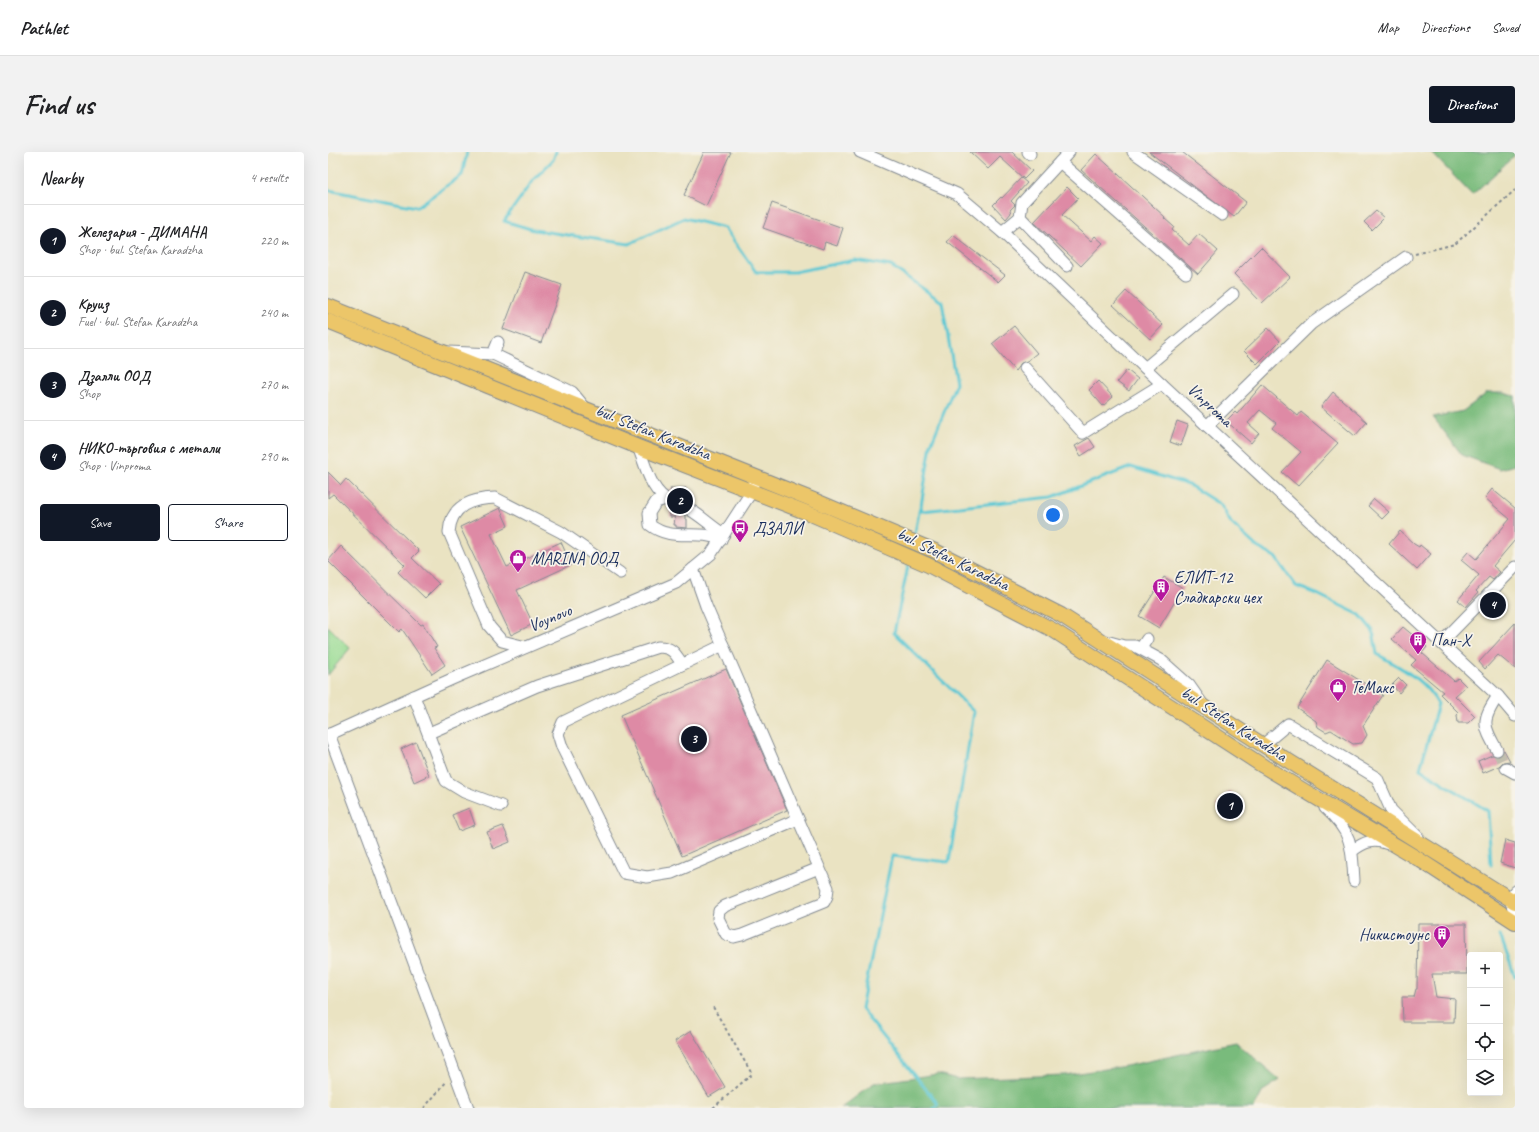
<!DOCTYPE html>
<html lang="en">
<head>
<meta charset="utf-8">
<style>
  :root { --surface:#fff; --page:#f2f2f2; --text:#202124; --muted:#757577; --line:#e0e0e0; --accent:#111827 }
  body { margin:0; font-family:Caveat,sans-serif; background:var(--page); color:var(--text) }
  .controls { position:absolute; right:12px; bottom:12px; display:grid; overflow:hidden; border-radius:4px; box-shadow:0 4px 16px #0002 }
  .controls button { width:36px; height:36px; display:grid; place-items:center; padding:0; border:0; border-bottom:1px solid var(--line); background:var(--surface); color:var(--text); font:20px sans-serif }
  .you { position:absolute; left:725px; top:363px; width:14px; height:14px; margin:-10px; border:3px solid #fff; border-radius:50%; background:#1a73e8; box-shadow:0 0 0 6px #1a73e833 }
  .badge { display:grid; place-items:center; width:26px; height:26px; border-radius:50%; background:var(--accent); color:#fff; font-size:13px; font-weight:700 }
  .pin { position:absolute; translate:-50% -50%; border:2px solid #fff; box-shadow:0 1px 4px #0006 }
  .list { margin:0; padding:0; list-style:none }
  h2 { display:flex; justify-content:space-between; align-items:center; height:52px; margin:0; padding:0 16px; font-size:17px }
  h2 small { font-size:13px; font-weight:400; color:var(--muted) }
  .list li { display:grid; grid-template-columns:26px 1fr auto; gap:12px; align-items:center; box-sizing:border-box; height:72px; padding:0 16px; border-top:1px solid var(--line) }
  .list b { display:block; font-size:15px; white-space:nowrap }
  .list p { margin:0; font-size:13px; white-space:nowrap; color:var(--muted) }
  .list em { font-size:13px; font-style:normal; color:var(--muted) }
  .actions { display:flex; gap:8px; padding:12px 16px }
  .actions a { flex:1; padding:9px 0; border:1px solid var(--accent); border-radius:4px; text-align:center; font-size:14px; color:var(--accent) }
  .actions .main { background:var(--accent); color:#fff }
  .icon { flex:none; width:22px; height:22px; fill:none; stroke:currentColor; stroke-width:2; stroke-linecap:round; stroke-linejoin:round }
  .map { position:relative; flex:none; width:1187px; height:956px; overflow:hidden; border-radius:4px }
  header { display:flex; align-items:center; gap:24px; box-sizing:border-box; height:56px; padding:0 20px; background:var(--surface); border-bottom:1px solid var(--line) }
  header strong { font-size:19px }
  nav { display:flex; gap:22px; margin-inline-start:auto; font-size:14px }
  .intro { display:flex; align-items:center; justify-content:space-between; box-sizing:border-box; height:96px; padding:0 24px }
  h1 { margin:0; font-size:28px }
  .button { padding:10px 18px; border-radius:4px; background:var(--accent); color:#fff; font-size:14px; font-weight:700 }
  main { display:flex; gap:24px; padding:0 24px }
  aside { flex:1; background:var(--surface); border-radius:4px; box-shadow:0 4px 16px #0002 }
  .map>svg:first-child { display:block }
</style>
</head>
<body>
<header>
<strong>Pathlet</strong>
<nav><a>Map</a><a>Directions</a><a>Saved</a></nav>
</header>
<div class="intro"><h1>Find us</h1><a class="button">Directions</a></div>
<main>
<aside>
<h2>Nearby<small>4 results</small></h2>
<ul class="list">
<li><span class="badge">1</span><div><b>Железария - ДИМАНА</b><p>Shop · bul. Stefan Karadzha</p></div><em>220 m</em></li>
<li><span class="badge">2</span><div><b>Круиз</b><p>Fuel · bul. Stefan Karadzha</p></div><em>240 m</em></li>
<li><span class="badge">3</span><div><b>Дзалли ООД</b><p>Shop</p></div><em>270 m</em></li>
<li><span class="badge">4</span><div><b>НИКО-търговия с метали</b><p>Shop · Vinproma</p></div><em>290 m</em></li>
</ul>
<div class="actions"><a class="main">Save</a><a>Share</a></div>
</aside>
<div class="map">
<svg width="1187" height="956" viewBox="0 0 1187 956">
  <rect width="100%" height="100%" fill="#f7f3e8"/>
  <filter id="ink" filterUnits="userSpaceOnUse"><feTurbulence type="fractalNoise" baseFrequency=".025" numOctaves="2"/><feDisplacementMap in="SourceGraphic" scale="8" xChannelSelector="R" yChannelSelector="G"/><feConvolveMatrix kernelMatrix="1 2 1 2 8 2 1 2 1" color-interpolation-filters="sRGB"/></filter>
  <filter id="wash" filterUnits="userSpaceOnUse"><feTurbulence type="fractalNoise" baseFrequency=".012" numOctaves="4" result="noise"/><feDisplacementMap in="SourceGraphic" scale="16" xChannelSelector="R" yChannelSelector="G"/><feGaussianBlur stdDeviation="0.9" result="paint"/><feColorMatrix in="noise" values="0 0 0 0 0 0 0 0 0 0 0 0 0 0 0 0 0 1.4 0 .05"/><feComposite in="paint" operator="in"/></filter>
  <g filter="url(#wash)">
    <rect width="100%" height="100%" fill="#eae3c2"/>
    <polygon fill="#97db92" stroke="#598578" points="0,474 22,496 0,523"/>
    <g fill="#79bb7c" stroke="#4a756d">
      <polygon points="1103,0 1187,0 1187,3 1144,43"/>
      <polygon points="1159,241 1175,241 1187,244 1187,313 1172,317 1134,303 1105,265 1135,259"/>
      <polygon points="908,890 952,928 935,939 926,956 513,956 546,931 610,922 629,927 737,923 798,914"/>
    </g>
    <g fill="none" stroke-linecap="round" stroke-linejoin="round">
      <g stroke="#5cc8d4" stroke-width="3">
        <path d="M228,0L225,8L205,28L176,69L206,78L301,92L356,66L397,76L428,120H466L527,108L563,114L614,150L628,231L603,292L593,354L594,359L724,345L803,315L861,333L893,353L903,371L929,395L947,405L968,434L991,443L1032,463L1045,479L1049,502C1073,516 1096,527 1110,552L1092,617L1160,659L1163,713"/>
        <polyline points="0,38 89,55 134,23 139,0"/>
        <polyline points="587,381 592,355"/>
        <polyline points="580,414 566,481 646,560 621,710 564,704 533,857 610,952 606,956"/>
        <polyline points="1172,783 1187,825"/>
      </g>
    </g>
    <g id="blocks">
      <g fill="#de8aa5">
        <polygon points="376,0 403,0 378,54 356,43"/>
        <polygon points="642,0 684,0 704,19 696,27 672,5 660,17"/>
        <polygon points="821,0 854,0 918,50 906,65"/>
        <polygon points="768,2 837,65 836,66 846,75 844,78 861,93 871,82 890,99 870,122 753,18"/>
        <polygon points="693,26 699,31 683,49 687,53 682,58 683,61 678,67 665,53 673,45 674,46"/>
        <polygon points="739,35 750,46 734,63 763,89 767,84 775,91 753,114 706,70"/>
        <polygon points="444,51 515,76 509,94 497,90 495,97 435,76"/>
        <polygon points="1048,59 1056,66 1044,78 1036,70"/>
        <polygon points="625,83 647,100 677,123 670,130 619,90"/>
        <polygon points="933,95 962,125 934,151 906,122"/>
        <polygon points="197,120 234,133 213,191 175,177"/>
        <polygon points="798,139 835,173 822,187 785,153"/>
        <polygon points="686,174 709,201 699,209 693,211 687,219 664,192"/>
        <polygon points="940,176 952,189 929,212 916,199"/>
        <polygon points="799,218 810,227 801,239 789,230"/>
        <polygon points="770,229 785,245 775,254 761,238"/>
        <polygon points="934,233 970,264 973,260 1010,291 970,334 954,320 973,300 944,276 948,271 932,258 920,271 931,281 923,291 898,269 907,260 909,262"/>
        <polygon points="1005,240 1039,270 1027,284 993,255"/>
        <polygon points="849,269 860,273 853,294 842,290"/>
        <polygon points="761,286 767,295 753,304 747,294"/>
        <polygon points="0,320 13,333 18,327 91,399 84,406 111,432 97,446 70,420 77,413 5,342 0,346"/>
        <polygon points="343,336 358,336 357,348 353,349 350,355 351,359 357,363 357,367 359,367 359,376 348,375 348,373 346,373 347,365 342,365 342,356 346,355 349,350 348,345 342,341"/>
        <polygon points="1164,337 1187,356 1187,388 1165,414 1172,420 1165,428 1161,425 1148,439 1150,441 1138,455 1130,448 1151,423 1133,408 1140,400 1148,407 1182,367 1157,346"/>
        <polygon points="1046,347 1061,360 1054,367 1040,354"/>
        <polygon points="172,356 180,374 163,382 179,415 233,390 243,413 189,438 205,472 183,483 132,375"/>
        <polygon points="1072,379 1086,392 1091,395 1092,393 1103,402 1089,418 1061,392"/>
        <polygon points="13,394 93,473 95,472 109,495 106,496 117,513 104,522 74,477 71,480 0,409"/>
        <polygon points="836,425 855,436 831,476 811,464"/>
        <polygon points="1187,471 1187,517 1170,503 1157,517 1151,510"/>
        <polygon points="1075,475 1099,495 1094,501 1126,529 1130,526 1138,534 1127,544 1147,564 1140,571 1130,571 1129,563 1131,561 1112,542 1115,540 1083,513 1088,508 1064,487"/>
        <polygon points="999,508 1055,543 1035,574 1039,583 1034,591 1025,592 1003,578 998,580 990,575 988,569 969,556"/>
        <polygon points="398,517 459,658 354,704 293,563"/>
        <polygon points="1071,526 1078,533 1071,541 1064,533"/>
        <polygon points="88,590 101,623 86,630 73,597"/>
        <polygon points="1176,598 1182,609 1175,610 1171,614 1155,621 1150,609 1164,603 1172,604"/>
        <polygon points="902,639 916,654 902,668 888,654"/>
        <polygon points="141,656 147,673 131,679 124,663"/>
        <polygon points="175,674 182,690 165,697 159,680"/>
        <polygon points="1177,688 1187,691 1187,716 1172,711"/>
        <polygon points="1090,772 1138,772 1139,822 1104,822 1108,845 1127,847 1126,870 1075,870 1074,845 1086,845 1088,837 1089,837"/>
        <polygon points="363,879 397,935 381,945 347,889"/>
      </g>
    </g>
  </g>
  <g filter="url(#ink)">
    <use href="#blocks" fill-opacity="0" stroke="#828990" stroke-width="1"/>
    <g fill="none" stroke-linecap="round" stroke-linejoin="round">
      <g stroke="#c1bfae" stroke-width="11" stroke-dasharray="11 5.5" stroke-linecap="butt">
        <polyline points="342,349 357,355"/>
        <polyline points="1169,598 1178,616"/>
      </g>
      <defs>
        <g id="minor">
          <polyline points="532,0 629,42 674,80 834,232 1170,544 1187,564"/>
          <polyline points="700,0 702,2"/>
          <polyline points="805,0 894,63"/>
          <polyline points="732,10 858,121"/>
          <polyline points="674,80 692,65"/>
          <polyline points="739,114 692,65 694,51 741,0"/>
          <polyline points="120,200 165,202 244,240 258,257"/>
          <polyline points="165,202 170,190"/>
          <polyline points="697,216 755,281 834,232"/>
          <polyline points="817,216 905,142"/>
          <polyline points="879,274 983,172 1078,105"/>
          <path d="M310,295C318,313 322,340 342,349"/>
          <path d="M338,347L328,350L321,361L322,373C345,391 370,376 393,388"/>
          <path d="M357,355C372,362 382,374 396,382"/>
          <polyline points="365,417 378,454 500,736 499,744 496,750 414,783 406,785 398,782 390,766 391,759 397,754 491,716"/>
          <polyline points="778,489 796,494 807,494 833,508 861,533 875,553"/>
          <polyline points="1113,491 1187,415"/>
          <polyline points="395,493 235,570 230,582 234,595 296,721 319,725 344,721 470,667"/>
          <path d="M198,495L174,489L161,474L121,380C123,353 143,347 167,346L233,380L292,421"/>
          <polyline points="813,496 819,487"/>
          <polyline points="86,544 118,629 136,640 173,654"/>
          <path d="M101,581L209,534L330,495C344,495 347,501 354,512"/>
          <polyline points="1,582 140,956"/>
          <polyline points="0,583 124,527 348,431 383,402 424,339 425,333"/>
          <polyline points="935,593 960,572 1049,626 1063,658 1090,685"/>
          <path d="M1169,598C1155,573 1153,569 1170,544"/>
          <polyline points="1178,616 1187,621"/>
          <path d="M997,656C1024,680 1024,694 1026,729"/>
          <path d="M1024,699C1036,690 1045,686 1060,692"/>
          <polyline points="1187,739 1182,747 1187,762"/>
        </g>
        <g id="major">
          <polyline points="0,154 488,349 607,399 674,433 733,463 935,593 1187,750"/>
          <polyline points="0,169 310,295 485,363 600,413 725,478 935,614 1092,708 1187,770"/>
        </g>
      </defs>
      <use href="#minor" stroke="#828990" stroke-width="13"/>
      <use href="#major" stroke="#828990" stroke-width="16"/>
      <g stroke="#828990" stroke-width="2" stroke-dasharray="3 3" stroke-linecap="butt">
        <polyline points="1087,102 1127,92 1187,38"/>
        <polyline points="96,956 119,929"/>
        <polyline points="385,956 424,922 385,855"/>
      </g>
      <use href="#minor" stroke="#fff" stroke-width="11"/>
      <use href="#major" stroke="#ecc669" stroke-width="14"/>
    </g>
  </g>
  <defs>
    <symbol id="bus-pin" viewBox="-11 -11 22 30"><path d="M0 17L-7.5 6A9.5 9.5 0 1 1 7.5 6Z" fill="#b5179e" stroke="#f7f3e8"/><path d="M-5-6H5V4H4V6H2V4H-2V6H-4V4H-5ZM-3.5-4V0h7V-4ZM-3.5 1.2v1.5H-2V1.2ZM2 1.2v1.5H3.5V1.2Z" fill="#fff"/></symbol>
    <symbol id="shop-pin" viewBox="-11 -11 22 30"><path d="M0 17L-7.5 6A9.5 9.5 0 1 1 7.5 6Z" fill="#b5179e" stroke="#f7f3e8"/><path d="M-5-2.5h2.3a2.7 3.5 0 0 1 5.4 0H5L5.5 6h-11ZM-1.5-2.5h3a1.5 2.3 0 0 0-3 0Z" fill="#fff"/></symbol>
    <symbol id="building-pin" viewBox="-11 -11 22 30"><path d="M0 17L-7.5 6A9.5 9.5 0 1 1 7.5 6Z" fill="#b5179e" stroke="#f7f3e8"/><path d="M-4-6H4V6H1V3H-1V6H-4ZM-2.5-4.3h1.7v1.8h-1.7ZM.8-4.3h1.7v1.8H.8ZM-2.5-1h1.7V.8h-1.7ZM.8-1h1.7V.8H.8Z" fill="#fff"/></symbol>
  </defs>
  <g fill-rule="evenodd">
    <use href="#bus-pin" x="402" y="366" width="20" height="27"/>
    <use href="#shop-pin" x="180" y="396" width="20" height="27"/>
    <use href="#building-pin" x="823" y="425" width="20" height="27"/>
    <use href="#building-pin" x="1080" y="478" width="20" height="27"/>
    <use href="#shop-pin" x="1000" y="525" width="20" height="27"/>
    <use href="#building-pin" x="1104" y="772" width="20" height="27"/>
  </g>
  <g text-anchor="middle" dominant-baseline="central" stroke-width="3.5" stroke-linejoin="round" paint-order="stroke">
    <g font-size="17" fill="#1b2f5e" stroke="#f7f3e8">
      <text transform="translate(882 253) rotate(43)">Vinproma</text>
      <text transform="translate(325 280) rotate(22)">bul. Stefan Karadzha</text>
      <text transform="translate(625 407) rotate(26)">bul. Stefan Karadzha</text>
      <text transform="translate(222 466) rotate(-23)">Voynovo</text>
      <text transform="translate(906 572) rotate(33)">bul. Stefan Karadzha</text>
    </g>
    <g font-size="17" fill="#1b2f5e" stroke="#f7f3e8" text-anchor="start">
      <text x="425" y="376">ДЗАЛИ</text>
      <text x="203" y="406">MARINA ООД</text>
      <text x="846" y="425">ЕЛИТ-12<tspan x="846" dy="20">Сладкарски цех</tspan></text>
      <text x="1103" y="488">Пан-Х</text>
      <text x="1023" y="535">ТеМакс</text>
      <text x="1101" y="782" text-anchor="end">Никистоунс</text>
    </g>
  </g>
</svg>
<div class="controls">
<button>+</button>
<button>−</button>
<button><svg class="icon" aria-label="locate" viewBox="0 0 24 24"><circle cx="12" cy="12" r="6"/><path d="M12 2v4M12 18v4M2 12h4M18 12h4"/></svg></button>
<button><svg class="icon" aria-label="layers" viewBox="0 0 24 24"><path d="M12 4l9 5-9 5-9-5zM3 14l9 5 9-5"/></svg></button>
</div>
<div class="you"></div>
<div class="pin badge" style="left:902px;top:654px">1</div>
<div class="pin badge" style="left:352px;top:349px">2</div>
<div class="pin badge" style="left:366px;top:587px">3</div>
<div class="pin badge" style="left:1165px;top:453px">4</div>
</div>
</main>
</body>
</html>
